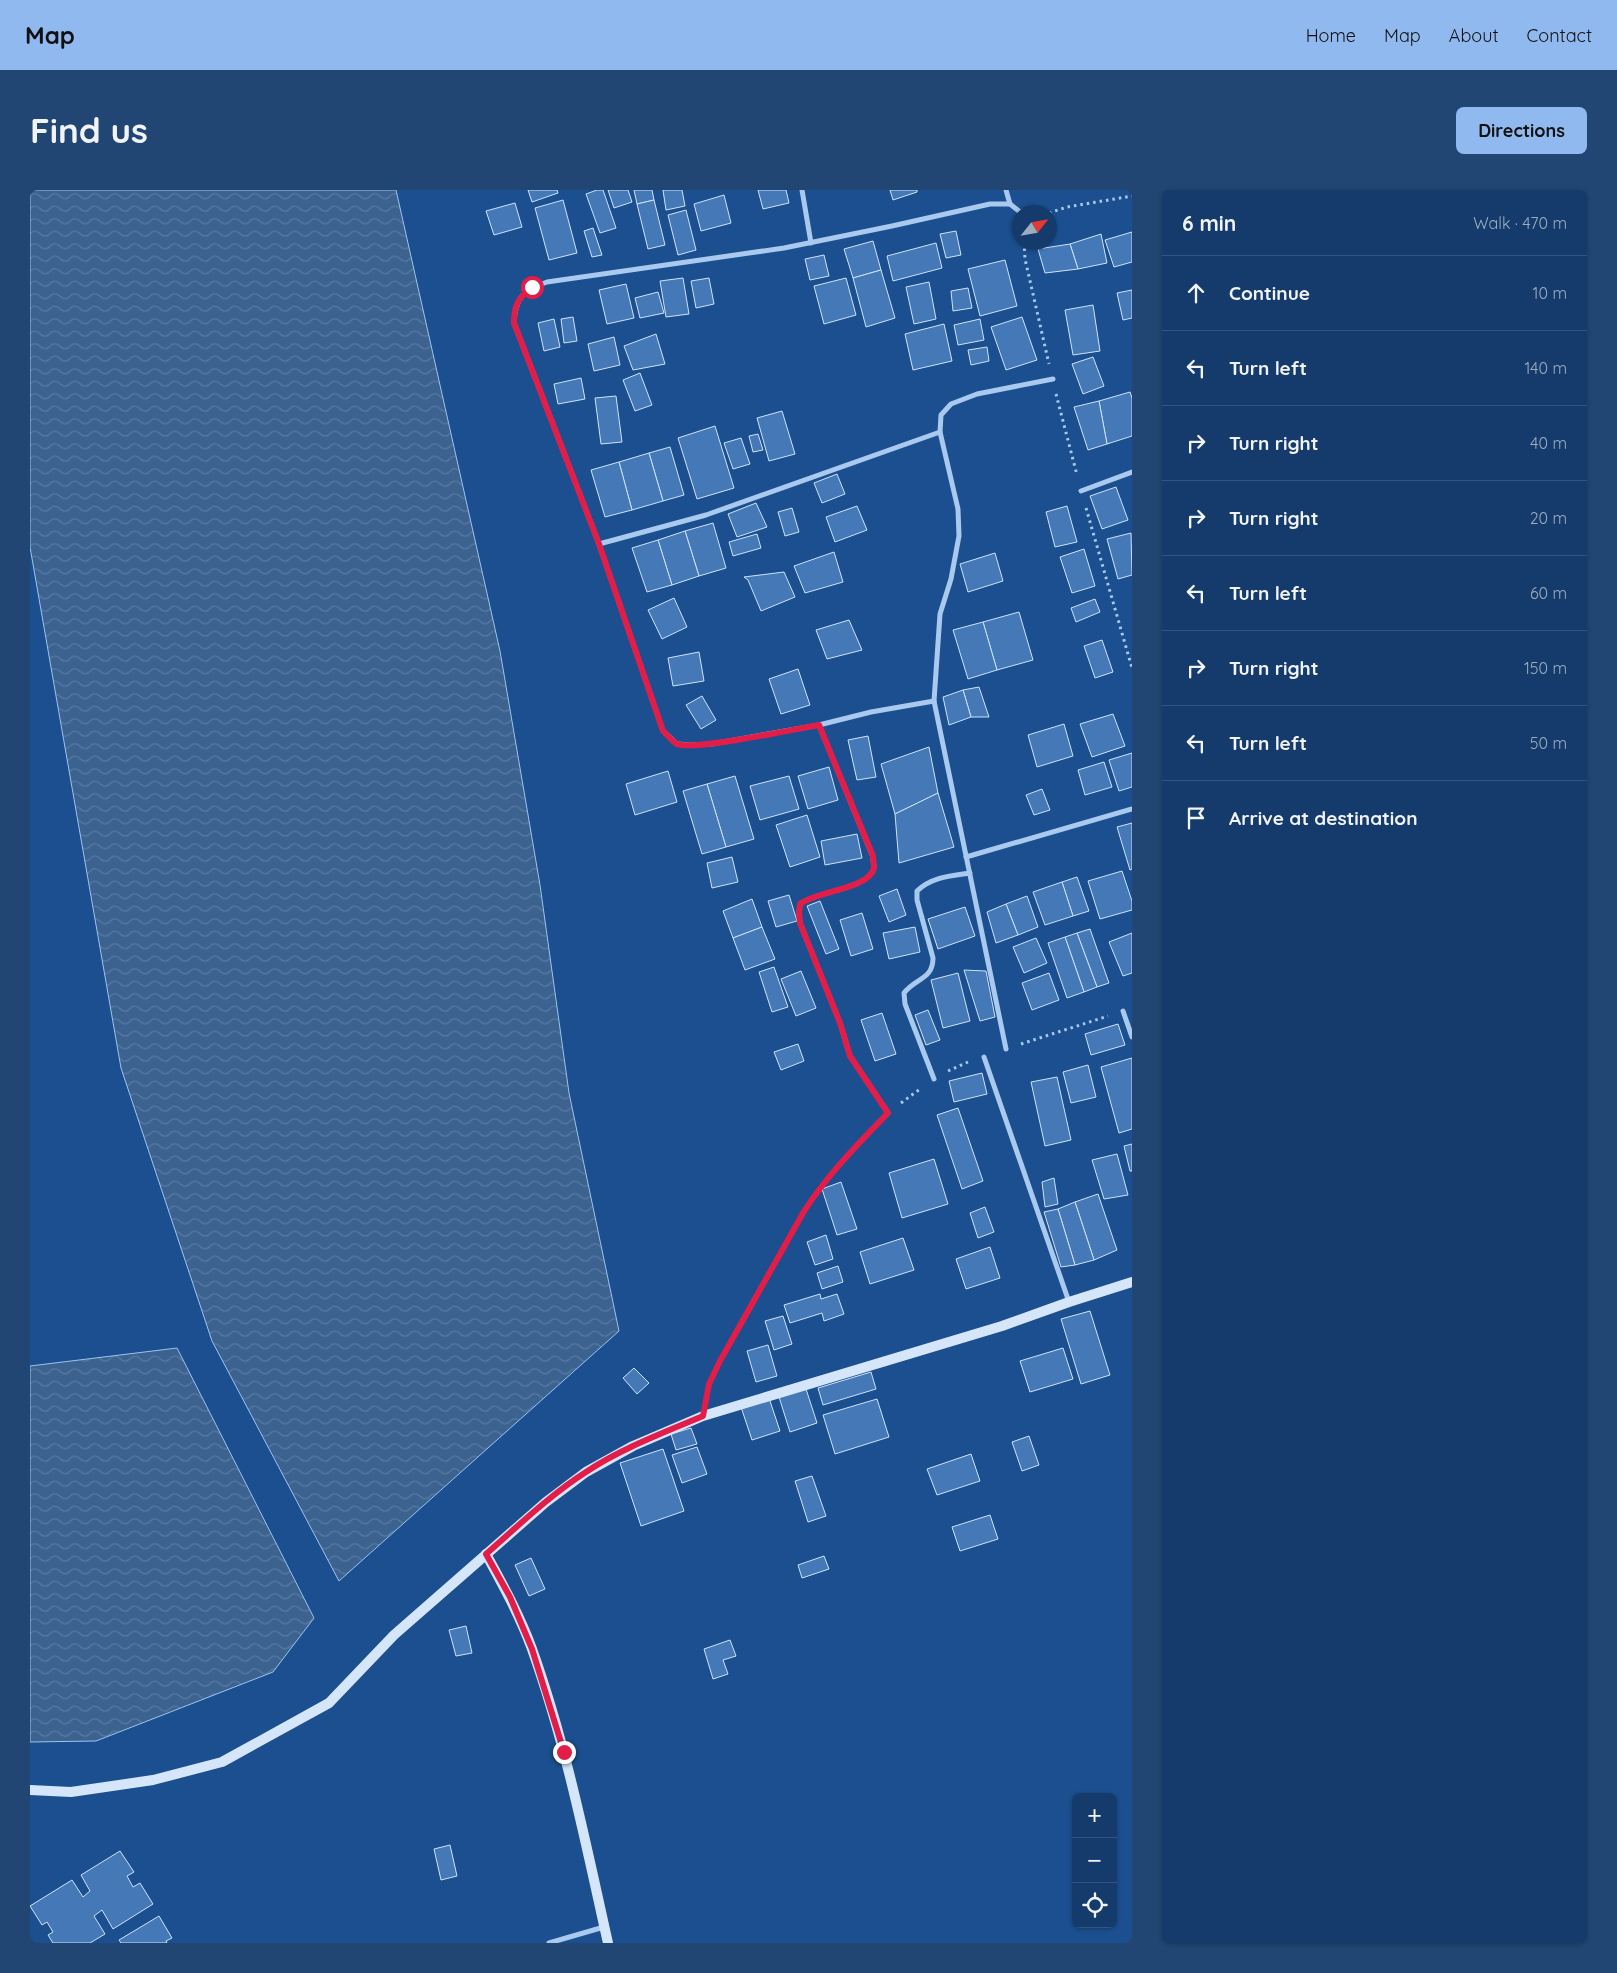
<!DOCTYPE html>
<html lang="en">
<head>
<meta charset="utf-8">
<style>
  :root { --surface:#143b6b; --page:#214673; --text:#f1f3f6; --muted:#9dadc1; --line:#33557e; --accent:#90b9f0 }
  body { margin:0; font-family:Quicksand,sans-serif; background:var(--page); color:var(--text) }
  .controls { position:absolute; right:15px; bottom:15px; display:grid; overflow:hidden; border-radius:8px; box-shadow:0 1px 4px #0004 }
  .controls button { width:45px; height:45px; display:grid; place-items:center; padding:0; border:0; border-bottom:1px solid var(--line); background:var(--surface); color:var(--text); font:25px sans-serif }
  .compass { position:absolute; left:982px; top:15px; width:45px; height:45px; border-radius:50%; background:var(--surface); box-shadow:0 1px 4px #0004; rotate:59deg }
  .stop { position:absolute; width:15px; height:15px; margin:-11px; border:4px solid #e11d48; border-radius:50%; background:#fff }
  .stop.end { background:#e11d48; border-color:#fff; box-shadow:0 1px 5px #0008 }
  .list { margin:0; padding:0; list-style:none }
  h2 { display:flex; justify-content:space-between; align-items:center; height:65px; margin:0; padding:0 20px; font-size:21px }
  h2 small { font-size:16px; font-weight:400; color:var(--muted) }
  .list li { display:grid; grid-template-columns:32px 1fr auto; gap:15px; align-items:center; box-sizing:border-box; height:75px; padding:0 20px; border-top:1px solid var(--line) }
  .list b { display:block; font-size:19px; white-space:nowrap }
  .list em { font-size:16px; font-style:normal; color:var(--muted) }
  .icon { flex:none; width:28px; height:28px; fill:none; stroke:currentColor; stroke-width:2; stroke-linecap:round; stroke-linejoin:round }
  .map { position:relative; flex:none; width:1102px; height:1753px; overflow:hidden; border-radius:8px }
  header { display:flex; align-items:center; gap:30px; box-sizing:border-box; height:70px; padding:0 25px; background:var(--accent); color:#111 }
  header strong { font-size:24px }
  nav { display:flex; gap:28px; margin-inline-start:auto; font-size:18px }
  .intro { display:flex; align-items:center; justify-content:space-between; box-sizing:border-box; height:120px; padding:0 30px }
  h1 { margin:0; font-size:35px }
  .button { padding:12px 22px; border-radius:8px; background:var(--accent); color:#111; font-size:18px; font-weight:700 }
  main { display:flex; gap:30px; padding:0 30px }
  aside { flex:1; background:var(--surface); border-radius:8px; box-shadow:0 1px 4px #0004 }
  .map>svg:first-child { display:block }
</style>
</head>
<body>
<header>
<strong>Map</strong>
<nav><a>Home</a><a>Map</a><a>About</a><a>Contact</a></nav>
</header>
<div class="intro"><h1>Find us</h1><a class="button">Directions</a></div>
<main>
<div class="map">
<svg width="1102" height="1753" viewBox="0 0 1102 1753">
  <defs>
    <pattern id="water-waves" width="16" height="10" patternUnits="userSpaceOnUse" patternTransform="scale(1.25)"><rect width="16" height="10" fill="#3c6290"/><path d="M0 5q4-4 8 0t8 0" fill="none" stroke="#597aa1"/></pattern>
  </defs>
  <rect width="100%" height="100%" fill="#1b4f8f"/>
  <g fill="url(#water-waves)" stroke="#9cc4f0">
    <polygon points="0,0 366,0 470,461 510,695 539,903 589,1141 309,1391 182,1151 91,878 0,357"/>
    <polygon points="147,1158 284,1428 243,1482 66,1551 0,1552 0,1176"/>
  </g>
  <g fill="#4478b7" stroke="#cfe3fa">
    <polygon points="498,0 527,0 528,3 502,12"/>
    <polygon points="567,0 573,0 586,38 570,43 556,4"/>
    <polygon points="578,0 598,0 602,12 584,18"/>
    <polygon points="604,0 622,0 624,10 607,14"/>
    <polygon points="633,0 652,0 655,16 636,20"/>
    <polygon points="728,0 756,0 759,13 733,19"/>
    <polygon points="860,0 887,0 887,2 863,10"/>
    <polygon points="694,5 701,33 671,41 664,14"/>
    <polygon points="533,10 547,63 519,70 505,18"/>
    <polygon points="624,10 635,55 618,59 607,14"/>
    <polygon points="485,13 492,37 464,45 456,21"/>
    <polygon points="656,20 666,60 648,65 638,25"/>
    <polygon points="563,38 572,65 562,67 554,41"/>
    <polygon points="926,41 931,65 916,68 910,44"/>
    <polygon points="1102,42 1102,72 1084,77 1075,50"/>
    <polygon points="1071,44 1077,73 1048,79 1040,54"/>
    <polygon points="843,51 851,80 823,88 814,59"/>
    <polygon points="906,53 912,78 863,91 857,66"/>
    <polygon points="1040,54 1048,79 1015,83 1008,59"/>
    <polygon points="794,65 799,86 780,90 775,69"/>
    <polygon points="975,70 987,116 950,126 938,79"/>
    <polygon points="851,80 865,128 836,137 823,88"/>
    <polygon points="653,88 659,124 636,127 630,91"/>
    <polygon points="679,88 684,114 666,118 661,91"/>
    <polygon points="816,88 826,125 794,134 784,96"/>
    <polygon points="899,92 906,129 884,134 876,97"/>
    <polygon points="596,94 604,128 577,134 569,100"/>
    <polygon points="938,98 942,118 923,121 921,101"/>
    <polygon points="1102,100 1102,128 1093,130 1087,103"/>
    <polygon points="628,102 634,123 610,128 605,108"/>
    <polygon points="1063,115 1070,161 1043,165 1035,120"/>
    <polygon points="543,127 547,151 534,153 531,129"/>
    <polygon points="992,127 1007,170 976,180 961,137"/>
    <polygon points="524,129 530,157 514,161 508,133"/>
    <polygon points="950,129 954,150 928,155 924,135"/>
    <polygon points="914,134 922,171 883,180 875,144"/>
    <polygon points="626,144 635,174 603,180 594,156"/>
    <polygon points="584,147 590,175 564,181 558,154"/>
    <polygon points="957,157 959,171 941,175 938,160"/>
    <polygon points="1063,167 1074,196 1053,204 1042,174"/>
    <polygon points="610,183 622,215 605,221 593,190"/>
    <polygon points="551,188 555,209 528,214 524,194"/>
    <polygon points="1100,202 1102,208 1102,246 1077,254 1069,211"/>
    <polygon points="586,206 592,252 571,254 565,208"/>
    <polygon points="1069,211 1077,254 1058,260 1044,217"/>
    <polygon points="752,221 765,264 739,271 727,228"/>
    <polygon points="685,236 704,298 667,309 648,248"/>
    <polygon points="728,244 733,260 723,262 719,246"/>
    <polygon points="711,248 720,274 703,279 694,253"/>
    <polygon points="640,257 654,305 633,311 619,263"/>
    <polygon points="619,263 633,311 602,320 589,272"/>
    <polygon points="589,272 602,320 575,327 561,280"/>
    <polygon points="807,284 815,304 792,313 784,293"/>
    <polygon points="1086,297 1098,330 1072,339 1060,306"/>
    <polygon points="726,313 737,337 707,347 698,324"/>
    <polygon points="827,316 837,340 805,352 796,327"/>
    <polygon points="1037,316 1047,352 1025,357 1016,322"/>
    <polygon points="762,318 769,342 755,346 748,322"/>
    <polygon points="683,333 696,378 669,386 655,341"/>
    <polygon points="655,341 669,386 642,395 628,350"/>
    <polygon points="1101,343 1102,385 1088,389 1077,349"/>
    <polygon points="727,344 731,358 703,366 699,352"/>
    <polygon points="628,350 642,395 617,402 602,358"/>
    <polygon points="1054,359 1065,396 1042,403 1030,367"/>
    <polygon points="804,362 813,392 775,403 764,376"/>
    <polygon points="965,363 973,391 938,402 930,374"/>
    <polygon points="754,382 765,407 731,421 718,390 714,387"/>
    <polygon points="644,408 657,437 632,449 618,420"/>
    <polygon points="1065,409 1070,422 1046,432 1041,418"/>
    <polygon points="989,422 1003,470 967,480 953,432"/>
    <polygon points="819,430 832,460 797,469 786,440"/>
    <polygon points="953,432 967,480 938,489 923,440"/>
    <polygon points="1072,450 1083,482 1065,488 1054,456"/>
    <polygon points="669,462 674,491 643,496 638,468"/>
    <polygon points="768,479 780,515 751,524 739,489"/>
    <polygon points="949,497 959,527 941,527 933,500"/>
    <polygon points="933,500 941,527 919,535 913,507"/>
    <polygon points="672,506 686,530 671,539 656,515"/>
    <polygon points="1083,524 1095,556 1062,567 1050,534"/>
    <polygon points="1034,534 1043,566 1007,577 998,545"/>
    <polygon points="838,546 846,587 827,590 818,550"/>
    <polygon points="899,557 908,603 865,624 851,574"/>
    <polygon points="1102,563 1102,597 1089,601 1079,570"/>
    <polygon points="1074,572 1082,597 1055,605 1048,580"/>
    <polygon points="799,577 808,610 778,619 768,586"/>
    <polygon points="638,581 647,612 605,625 596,594"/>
    <polygon points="705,586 724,649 696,657 677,594"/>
    <polygon points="759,586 769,619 730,630 720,596"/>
    <polygon points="677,594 696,657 672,664 653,601"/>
    <polygon points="1012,599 1020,620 1004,625 996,605"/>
    <polygon points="908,603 924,657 869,673 865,624"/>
    <polygon points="777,625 790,667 760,677 746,635"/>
    <polygon points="1102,633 1102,679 1100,680 1087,637"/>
    <polygon points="827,644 832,668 795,675 791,651"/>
    <polygon points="702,667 708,692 682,698 677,673"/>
    <polygon points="1092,681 1102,711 1102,720 1070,729 1058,691"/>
    <polygon points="1047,687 1059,721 1043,726 1032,692"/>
    <polygon points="1032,692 1043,726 1015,735 1003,702"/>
    <polygon points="867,699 876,725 859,732 849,706"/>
    <polygon points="759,705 767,731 746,737 738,711"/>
    <polygon points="997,706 1008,737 988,745 976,714"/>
    <polygon points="722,709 732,737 703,748 693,721"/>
    <polygon points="790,711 809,759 796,764 777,716"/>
    <polygon points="976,714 988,745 966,753 957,722"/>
    <polygon points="935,717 945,746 908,759 898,729"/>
    <polygon points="832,723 843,759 821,766 810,730"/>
    <polygon points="732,737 745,769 715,780 703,748"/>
    <polygon points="885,737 890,762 859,769 853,743"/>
    <polygon points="1060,739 1079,793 1067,797 1047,743"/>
    <polygon points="1047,743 1067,797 1054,802 1035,747"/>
    <polygon points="1102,743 1102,783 1093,786 1079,752"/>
    <polygon points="1035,747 1054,802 1037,808 1018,753"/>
    <polygon points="1006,748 1017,773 994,783 983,757"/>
    <polygon points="744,777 758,817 742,822 729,782"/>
    <polygon points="934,780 956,781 965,827 950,831"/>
    <polygon points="771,781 786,818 766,826 751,789"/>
    <polygon points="928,783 940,831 913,838 901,790"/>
    <polygon points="1019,783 1029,810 1002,820 992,793"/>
    <polygon points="898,820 910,850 896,855 885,825"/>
    <polygon points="852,823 866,864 845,871 831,830"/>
    <polygon points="1088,834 1095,855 1061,865 1055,844"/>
    <polygon points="768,854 774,871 751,880 744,862"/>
    <polygon points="1102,868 1102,939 1089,943 1071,877"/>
    <polygon points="1058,875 1066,907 1041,913 1033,882"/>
    <polygon points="952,883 957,904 924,912 919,891"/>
    <polygon points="1027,887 1041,950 1015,956 1001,892"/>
    <polygon points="928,918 953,991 932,999 907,925"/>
    <polygon points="1102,954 1102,981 1100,981 1094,956"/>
    <polygon points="1087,964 1098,1005 1074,1009 1062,970"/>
    <polygon points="904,969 918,1014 872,1028 859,983"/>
    <polygon points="1024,988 1028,1014 1015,1017 1012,992"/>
    <polygon points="811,992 827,1039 807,1045 792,999"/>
    <polygon points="1068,1004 1087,1060 1064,1070 1045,1012"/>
    <polygon points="1045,1012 1064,1070 1045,1075 1028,1019"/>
    <polygon points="955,1017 964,1042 948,1048 940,1023"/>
    <polygon points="1028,1019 1045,1075 1031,1077 1014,1022"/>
    <polygon points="796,1045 803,1069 785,1075 777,1052"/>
    <polygon points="873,1048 884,1080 840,1094 830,1062"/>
    <polygon points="960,1057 970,1088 936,1099 926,1069"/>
    <polygon points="808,1076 813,1092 792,1099 787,1083"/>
    <polygon points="790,1104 791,1109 807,1104 814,1124 794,1131 792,1123 760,1133 754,1115"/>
    <polygon points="1060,1121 1080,1185 1051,1194 1031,1129"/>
    <polygon points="753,1126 762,1154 744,1160 735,1131"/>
    <polygon points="738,1155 747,1186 726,1192 717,1161"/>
    <polygon points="1033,1158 1043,1189 1000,1202 990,1171"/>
    <polygon points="604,1178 619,1193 607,1204 593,1188"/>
    <polygon points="841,1182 846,1199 793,1215 788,1198"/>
    <polygon points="776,1199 787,1233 760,1242 749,1207"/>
    <polygon points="739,1208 750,1241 722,1250 711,1217"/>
    <polygon points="847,1209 859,1247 805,1264 793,1225"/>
    <polygon points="661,1238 667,1254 646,1260 641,1244"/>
    <polygon points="999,1246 1009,1275 992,1281 982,1252"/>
    <polygon points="667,1257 677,1284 652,1293 642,1265"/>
    <polygon points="633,1259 654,1321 611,1336 590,1273"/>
    <polygon points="941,1264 950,1291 907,1305 897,1279"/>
    <polygon points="782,1286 796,1326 778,1332 765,1291"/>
    <polygon points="960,1325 968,1349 930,1361 922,1337"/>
    <polygon points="794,1366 799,1379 772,1388 768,1375"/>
    <polygon points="501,1368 515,1399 499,1406 485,1375"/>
    <polygon points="436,1436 442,1463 426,1466 419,1440"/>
    <polygon points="700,1450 706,1466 693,1470 698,1484 683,1489 674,1459"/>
    <polygon points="420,1655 427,1686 411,1690 404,1659"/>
    <polygon points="90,1661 104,1682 97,1686 103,1697 110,1693 123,1714 83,1739 72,1720 64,1726 75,1744 60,1753 23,1753 18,1745 23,1742 17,1732 12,1735 0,1716 42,1690 53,1707 60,1701 51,1685"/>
    <polygon points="129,1726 142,1748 136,1751 137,1753 91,1753 89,1750"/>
  </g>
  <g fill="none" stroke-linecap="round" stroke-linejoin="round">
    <g stroke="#a9c9ee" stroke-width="3" stroke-dasharray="2.5 4" stroke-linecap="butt">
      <polyline points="1019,23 1037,17 1102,6"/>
      <polyline points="994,52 995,69 1019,174"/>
      <polyline points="1026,204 1047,285"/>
      <polyline points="1056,318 1102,478"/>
      <polyline points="991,854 1078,826"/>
      <polyline points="918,881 938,872"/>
      <polyline points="871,913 890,899"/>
      <path d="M677,1206L679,1194L690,1171L773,1023C794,989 820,962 847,934"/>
    </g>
    <g stroke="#a9c9ee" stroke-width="5">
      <polyline points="772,0 781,53"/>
      <polyline points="976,0 980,14"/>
      <polyline points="1051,301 1102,282"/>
      <polyline points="569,354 676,325 910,242"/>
      <path d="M904,511L841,522L789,535L682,554L660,555L647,554L633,541L569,354L484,133C485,107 494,100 517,92L754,58L862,36L960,14H980L990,22"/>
      <path d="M789,535L843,667C843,670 844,675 844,678C839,699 787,701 770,714L769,723L770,733L810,833L820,866L858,923"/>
      <polyline points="936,667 1102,619"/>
      <polyline points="1093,821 1102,847"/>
      <polyline points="976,859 904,511 910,424 921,389 929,346 928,319 910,242 911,225 921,214 947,204 1023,189"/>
      <polyline points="954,867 1039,1112"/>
      <path d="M904,889L875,814L874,803C885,788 903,790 903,768L887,710V701C901,687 920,686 940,683"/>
      <polyline points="519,1753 574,1737"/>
    </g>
    <g stroke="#d6e6fa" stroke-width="10">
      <path d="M456,1364C473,1395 490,1426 502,1459C536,1554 556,1655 578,1753"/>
      <polyline points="0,1600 41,1602 123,1590 192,1572 299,1513 364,1445 516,1312 556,1282 603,1256 673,1226 972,1136 1039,1112 1102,1092"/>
    </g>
  </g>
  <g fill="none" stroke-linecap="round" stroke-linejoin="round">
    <path stroke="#e11d48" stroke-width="6" d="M502,97C488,109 484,114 484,133L569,354L633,541C637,545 643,552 647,554C664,561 765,539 789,535L843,666C843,670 844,675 844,678C839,699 787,701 770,714L769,723L770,733L810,833L820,866L858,923C827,955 797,985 773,1023L690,1171L679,1194L673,1226C633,1243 592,1258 556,1282C520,1305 488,1336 456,1364L480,1407L502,1459L534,1562"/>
  </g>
</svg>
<div class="controls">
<button>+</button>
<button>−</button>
<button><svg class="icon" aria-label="locate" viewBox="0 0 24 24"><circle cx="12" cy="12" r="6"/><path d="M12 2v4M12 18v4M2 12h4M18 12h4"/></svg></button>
</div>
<svg class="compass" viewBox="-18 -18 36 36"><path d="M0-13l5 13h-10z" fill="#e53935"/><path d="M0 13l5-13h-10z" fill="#9dadc1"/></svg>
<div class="stop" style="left:502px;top:97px"></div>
<div class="stop end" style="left:534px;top:1562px"></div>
</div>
<aside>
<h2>6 min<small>Walk · 470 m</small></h2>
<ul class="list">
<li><svg class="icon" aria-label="ahead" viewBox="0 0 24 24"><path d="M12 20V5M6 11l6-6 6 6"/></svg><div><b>Continue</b></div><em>10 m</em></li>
<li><svg class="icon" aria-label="left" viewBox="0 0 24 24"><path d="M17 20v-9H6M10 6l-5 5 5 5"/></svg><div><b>Turn left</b></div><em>140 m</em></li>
<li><svg class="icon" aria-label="right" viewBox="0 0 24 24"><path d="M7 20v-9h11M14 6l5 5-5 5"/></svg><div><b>Turn right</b></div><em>40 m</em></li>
<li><svg class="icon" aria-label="right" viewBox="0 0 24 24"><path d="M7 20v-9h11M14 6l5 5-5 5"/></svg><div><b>Turn right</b></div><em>20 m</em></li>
<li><svg class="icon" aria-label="left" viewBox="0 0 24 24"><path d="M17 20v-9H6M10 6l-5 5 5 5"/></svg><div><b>Turn left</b></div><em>60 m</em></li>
<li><svg class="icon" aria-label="right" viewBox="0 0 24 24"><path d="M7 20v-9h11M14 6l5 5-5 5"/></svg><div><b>Turn right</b></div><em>150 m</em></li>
<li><svg class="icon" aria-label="left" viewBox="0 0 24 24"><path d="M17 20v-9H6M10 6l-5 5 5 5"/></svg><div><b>Turn left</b></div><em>50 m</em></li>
<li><svg class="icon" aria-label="arrive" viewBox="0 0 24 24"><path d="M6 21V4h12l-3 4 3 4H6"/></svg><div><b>Arrive at destination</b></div></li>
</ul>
</aside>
</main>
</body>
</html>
